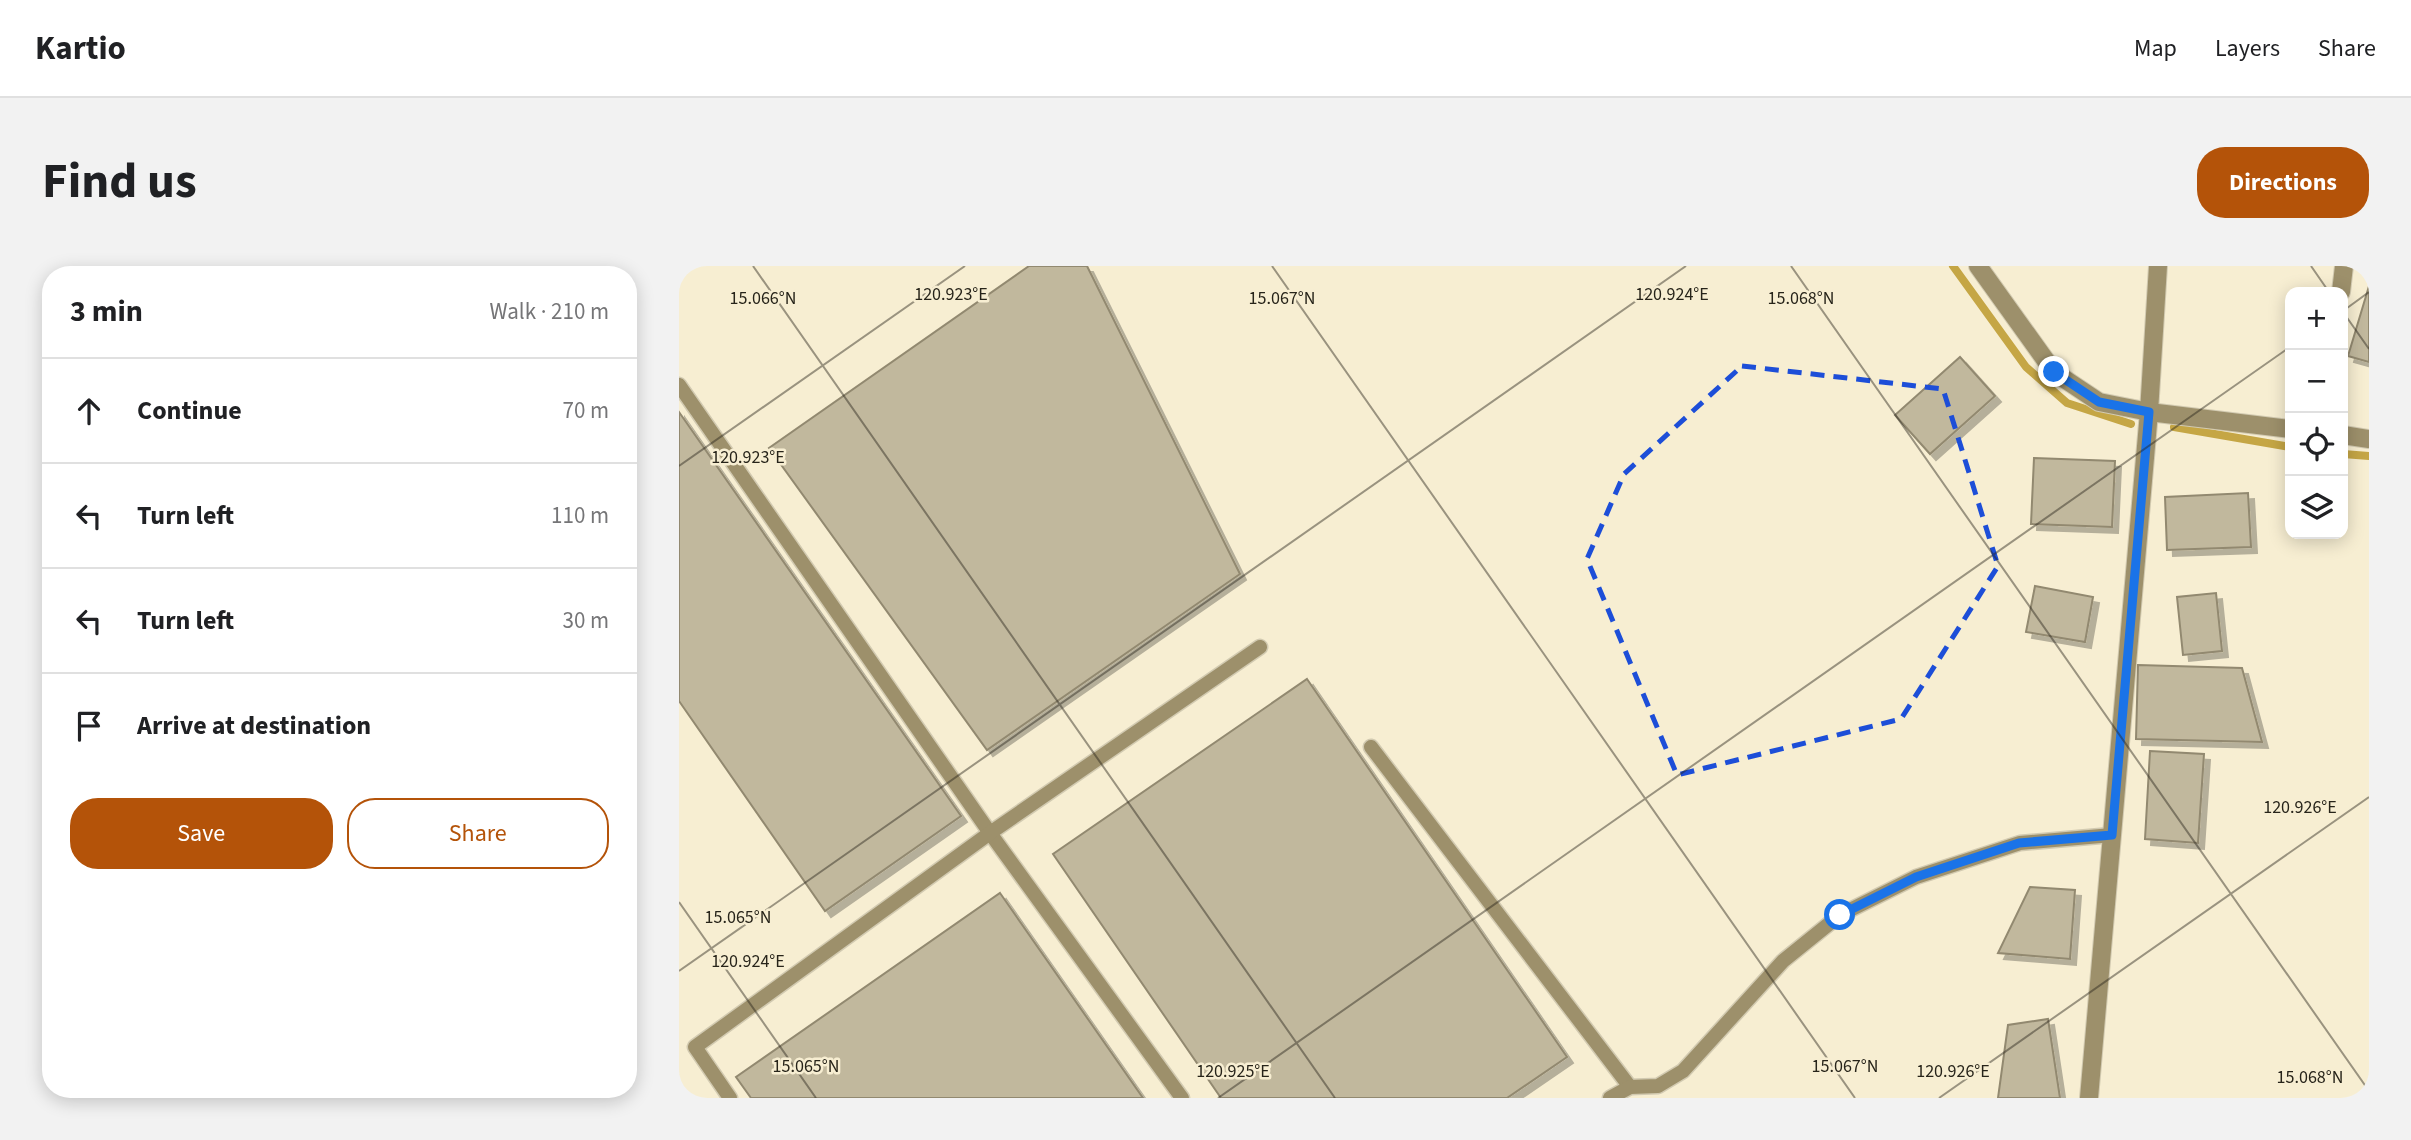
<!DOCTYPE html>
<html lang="en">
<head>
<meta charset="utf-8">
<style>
  :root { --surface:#fff; --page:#f2f2f2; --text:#202124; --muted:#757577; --line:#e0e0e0; --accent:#b45309 }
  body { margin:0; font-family:"Source Sans 3",sans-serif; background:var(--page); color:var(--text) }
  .controls { position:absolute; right:21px; top:21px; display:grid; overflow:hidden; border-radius:14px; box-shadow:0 4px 18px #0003 }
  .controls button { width:63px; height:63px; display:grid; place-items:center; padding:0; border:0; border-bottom:2px solid var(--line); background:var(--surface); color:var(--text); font:35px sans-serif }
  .stop { position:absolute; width:21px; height:21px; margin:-16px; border:5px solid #1a73e8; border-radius:50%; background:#fff }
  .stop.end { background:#1a73e8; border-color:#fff; box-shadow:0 2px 7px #0008 }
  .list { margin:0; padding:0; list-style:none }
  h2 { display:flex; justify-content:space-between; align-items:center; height:91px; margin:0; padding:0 28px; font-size:30px }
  h2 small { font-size:23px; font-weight:400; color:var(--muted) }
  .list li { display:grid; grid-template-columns:46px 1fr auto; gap:21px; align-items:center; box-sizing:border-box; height:105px; padding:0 28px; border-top:2px solid var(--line) }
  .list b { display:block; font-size:26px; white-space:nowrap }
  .list em { font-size:23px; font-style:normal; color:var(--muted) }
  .actions { display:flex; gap:14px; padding:21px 28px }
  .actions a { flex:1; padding:16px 0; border:2px solid var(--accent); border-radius:28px; text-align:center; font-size:24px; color:var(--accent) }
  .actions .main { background:var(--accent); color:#fff }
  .icon { flex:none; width:38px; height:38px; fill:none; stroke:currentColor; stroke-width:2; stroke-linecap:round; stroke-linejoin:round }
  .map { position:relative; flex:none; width:1690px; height:832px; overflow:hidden; border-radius:28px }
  header { display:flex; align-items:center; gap:42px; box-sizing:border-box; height:98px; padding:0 35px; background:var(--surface); border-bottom:2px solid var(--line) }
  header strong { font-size:33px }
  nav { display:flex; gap:38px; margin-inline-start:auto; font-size:24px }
  .intro { display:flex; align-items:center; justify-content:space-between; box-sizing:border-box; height:168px; padding:0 42px }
  h1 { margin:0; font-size:49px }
  .button { padding:18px 32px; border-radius:28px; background:var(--accent); color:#fff; font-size:24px; font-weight:700 }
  main { display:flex; gap:42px; padding:0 42px }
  aside { flex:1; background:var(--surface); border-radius:28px; box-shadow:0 4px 18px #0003 }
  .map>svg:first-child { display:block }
</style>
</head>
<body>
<header>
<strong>Kartio</strong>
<nav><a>Map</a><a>Layers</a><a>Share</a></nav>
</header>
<div class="intro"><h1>Find us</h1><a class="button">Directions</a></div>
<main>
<aside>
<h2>3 min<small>Walk · 210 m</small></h2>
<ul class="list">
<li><svg class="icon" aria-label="ahead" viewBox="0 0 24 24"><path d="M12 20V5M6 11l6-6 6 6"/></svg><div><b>Continue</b></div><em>70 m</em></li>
<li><svg class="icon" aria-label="left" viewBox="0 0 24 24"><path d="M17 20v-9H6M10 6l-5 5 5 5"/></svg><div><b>Turn left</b></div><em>110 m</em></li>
<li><svg class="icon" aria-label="left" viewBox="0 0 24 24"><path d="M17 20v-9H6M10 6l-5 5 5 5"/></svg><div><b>Turn left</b></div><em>30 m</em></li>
<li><svg class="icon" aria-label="arrive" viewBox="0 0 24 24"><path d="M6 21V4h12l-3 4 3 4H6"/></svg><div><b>Arrive at destination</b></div></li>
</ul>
<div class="actions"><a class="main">Save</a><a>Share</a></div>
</aside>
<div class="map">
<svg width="1690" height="832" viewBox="0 0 1690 832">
  <defs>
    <filter id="shadow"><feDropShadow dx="6" dy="6" stdDeviation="0" flood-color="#0004"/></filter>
  </defs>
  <rect width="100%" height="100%" fill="#f7eed2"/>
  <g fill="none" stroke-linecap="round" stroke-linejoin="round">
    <g stroke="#c5a645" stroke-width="8">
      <polyline points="1274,0 1347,101 1388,137 1452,158"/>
      <polyline points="1495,161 1611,181"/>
      <polyline points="1664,188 1690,190"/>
    </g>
  </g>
  <g fill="#c1b89d" stroke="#928970" stroke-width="2" filter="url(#shadow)">
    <polygon points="350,0 408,0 561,308 308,484 90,182"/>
    <polygon points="1690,20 1690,96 1669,90"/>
    <polygon points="1281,91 1316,130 1251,188 1216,149"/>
    <polygon points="0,146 282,550 146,645 0,435"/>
    <polygon points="1355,192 1436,195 1433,261 1352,258"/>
    <polygon points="1569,227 1572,281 1488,284 1486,231"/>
    <polygon points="1356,320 1414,331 1406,376 1347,366"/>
    <polygon points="1537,327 1543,385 1504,389 1498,331"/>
    <polygon points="1459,399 1563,402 1583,476 1457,473"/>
    <polygon points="628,413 888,791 828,832 542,832 374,588"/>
    <polygon points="1471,485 1525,488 1519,577 1466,573"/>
    <polygon points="1351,621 1396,624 1391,693 1319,687"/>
    <polygon points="321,627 464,832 72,832 57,811"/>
    <polygon points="1369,753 1381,832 1319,832 1329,759"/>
  </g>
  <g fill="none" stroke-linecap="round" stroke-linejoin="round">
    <defs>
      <g id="service">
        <polyline points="0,119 311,567 503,832"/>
        <polyline points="692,481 951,821"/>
        <polyline points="51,832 16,781 311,567 581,381"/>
        <polyline points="931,832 951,821 979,820 1004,805 1104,695 1161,649 1237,611 1341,577 1433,569"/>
      </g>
      <g id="minor">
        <polyline points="1299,0 1375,106 1420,136 1470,146"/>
        <polyline points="1662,26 1665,0"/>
      </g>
      <g id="tertiary">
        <polyline points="1470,146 1611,163"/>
        <polyline points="1664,169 1690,173"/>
        <polyline points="1410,832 1470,146 1479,0"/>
      </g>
    </defs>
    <use href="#service" stroke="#d2cab1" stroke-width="17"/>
    <use href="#minor" stroke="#d2cab1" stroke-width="20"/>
    <use href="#tertiary" stroke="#d2cab1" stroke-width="20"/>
    <use href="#service" stroke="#9d906b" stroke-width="14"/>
    <use href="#minor" stroke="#9d906b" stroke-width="18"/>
    <use href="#tertiary" stroke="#9d906b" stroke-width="18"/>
  </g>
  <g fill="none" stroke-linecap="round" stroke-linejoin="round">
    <polyline stroke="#1a73e8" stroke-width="9" points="1161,649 1237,611 1340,577 1433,569 1470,146 1420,136 1375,106"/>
  </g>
  <path fill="none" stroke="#1d4ed8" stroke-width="5" stroke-dasharray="14 9" stroke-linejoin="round" d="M1063,100L1264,123L1319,300L1222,453L998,509L908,293L945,208Z"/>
  <path fill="none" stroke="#27241a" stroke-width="2" stroke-opacity="0.45" d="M74,0L656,832M593,0L1176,832M1112,0L1690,825M1632,0L1650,26M1664,45L1690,26M1664,46L1690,83M0,200L286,0M0,636L137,832M0,705L1007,0M539,832L1611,81M1260,832L1690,531"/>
  <g font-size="18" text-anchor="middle" fill="#27241a" stroke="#f7eed2" stroke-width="5" stroke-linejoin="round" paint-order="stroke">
    <text x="272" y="34">120.923°E</text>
    <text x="993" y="34">120.924°E</text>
    <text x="84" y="38">15.066°N</text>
    <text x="603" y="38">15.067°N</text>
    <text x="1122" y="38">15.068°N</text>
    <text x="69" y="197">120.923°E</text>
    <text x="1621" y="547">120.926°E</text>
    <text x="59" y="657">15.065°N</text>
    <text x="69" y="701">120.924°E</text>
    <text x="127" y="806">15.065°N</text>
    <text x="1166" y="806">15.067°N</text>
    <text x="554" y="811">120.925°E</text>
    <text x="1274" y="811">120.926°E</text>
    <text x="1631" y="817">15.068°N</text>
  </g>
</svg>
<div class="controls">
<button>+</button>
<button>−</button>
<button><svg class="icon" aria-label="locate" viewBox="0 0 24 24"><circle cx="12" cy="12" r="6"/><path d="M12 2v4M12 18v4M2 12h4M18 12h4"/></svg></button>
<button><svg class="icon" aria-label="layers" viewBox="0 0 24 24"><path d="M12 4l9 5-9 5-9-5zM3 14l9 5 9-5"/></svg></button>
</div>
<div class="stop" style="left:1161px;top:649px"></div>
<div class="stop end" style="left:1375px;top:106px"></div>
</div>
</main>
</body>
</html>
